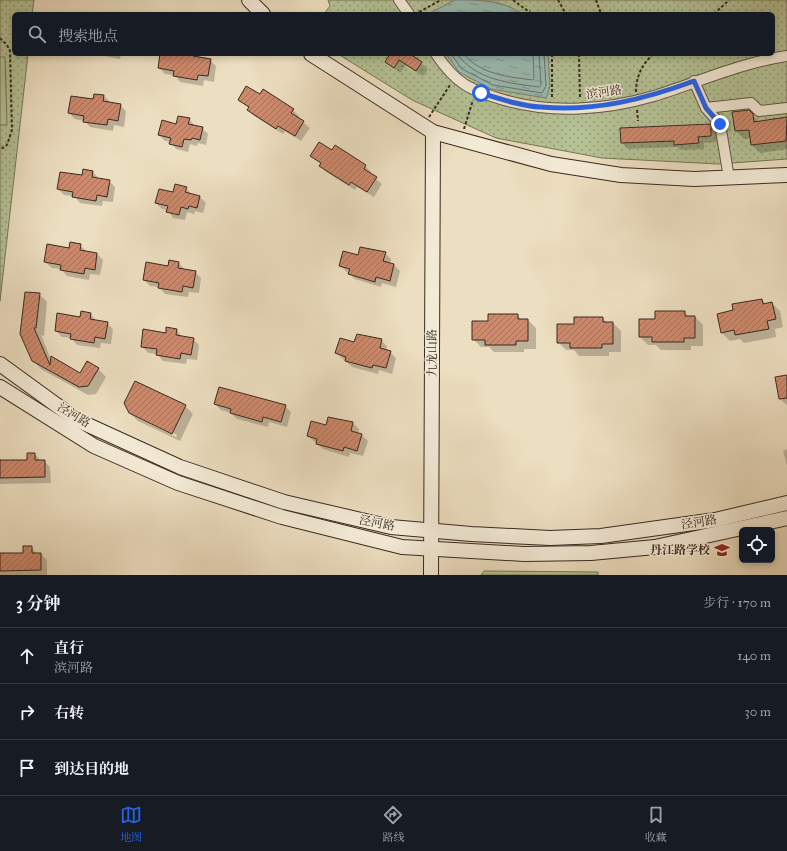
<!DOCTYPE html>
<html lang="zh">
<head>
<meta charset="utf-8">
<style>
  :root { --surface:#171b24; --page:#242831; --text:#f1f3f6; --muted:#9ea1a6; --line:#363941; --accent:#2563eb }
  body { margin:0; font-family:"IM FELL Great Primer","Noto Serif SC",serif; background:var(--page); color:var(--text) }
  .controls { position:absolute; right:12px; bottom:12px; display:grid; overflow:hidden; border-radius:6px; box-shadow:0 2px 6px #0003 }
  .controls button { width:36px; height:36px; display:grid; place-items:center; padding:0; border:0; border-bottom:1px solid var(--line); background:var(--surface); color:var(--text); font:20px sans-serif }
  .stop { position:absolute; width:12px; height:12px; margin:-9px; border:3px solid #2563eb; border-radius:50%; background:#fff }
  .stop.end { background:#2563eb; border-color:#fff; box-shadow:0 1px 4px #0008 }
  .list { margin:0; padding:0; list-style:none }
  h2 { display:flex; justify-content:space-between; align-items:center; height:52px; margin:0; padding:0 16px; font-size:17px }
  h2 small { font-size:13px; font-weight:400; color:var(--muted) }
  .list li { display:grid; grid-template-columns:26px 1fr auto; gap:12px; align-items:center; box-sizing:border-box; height:56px; padding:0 16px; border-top:1px solid var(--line) }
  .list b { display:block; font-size:15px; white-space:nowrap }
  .list p { margin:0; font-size:13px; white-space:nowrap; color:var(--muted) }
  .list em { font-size:13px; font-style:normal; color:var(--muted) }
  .icon { flex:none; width:22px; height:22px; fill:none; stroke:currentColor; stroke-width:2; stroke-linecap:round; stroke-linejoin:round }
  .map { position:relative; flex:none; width:787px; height:575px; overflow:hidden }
  .search { position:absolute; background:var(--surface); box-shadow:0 2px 6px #0003; left:12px; right:12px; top:12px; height:44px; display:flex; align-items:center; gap:10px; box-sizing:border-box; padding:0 14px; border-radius:6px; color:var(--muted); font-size:15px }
  .sheet { height:220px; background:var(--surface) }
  nav { display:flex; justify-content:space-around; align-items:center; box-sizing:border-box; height:56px; border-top:1px solid var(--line); background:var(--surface); font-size:11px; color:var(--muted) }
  nav a { display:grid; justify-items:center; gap:2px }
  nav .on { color:var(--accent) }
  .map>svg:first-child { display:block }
</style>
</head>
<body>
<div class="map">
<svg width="787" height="575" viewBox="0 0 787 575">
  <defs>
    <pattern id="grass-dots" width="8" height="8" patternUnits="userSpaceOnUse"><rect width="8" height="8" fill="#b4c295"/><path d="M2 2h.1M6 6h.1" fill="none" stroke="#939e79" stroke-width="1.8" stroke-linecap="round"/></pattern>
    <pattern id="water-ripples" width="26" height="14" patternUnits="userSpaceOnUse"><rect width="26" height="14" fill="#99bcb3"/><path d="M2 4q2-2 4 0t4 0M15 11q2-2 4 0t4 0" fill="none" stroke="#7e9991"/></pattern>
    <pattern id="building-hatch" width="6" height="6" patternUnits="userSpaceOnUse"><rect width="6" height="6" fill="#cc8a6e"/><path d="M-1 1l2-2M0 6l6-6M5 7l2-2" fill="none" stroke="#a7715a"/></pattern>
  </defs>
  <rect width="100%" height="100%" fill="#ecdec0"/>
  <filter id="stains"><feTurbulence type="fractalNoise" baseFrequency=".005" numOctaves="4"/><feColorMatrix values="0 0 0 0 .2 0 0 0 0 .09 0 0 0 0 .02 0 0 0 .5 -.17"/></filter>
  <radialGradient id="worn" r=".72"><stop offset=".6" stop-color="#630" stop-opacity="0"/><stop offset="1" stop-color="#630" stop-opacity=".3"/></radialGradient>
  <g fill="url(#grass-dots)" stroke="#77765a">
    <polygon points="0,0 34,0 32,14 14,14 14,54 28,54 0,301"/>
    <polygon points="328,0 787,0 787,159 718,164 602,158 496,138 412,100 338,54 773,54 773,14 324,14 330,6"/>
  </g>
  <g fill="#b4c295" stroke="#77765a">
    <polygon points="0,57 5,57 7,125 0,125"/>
    <polygon points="484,571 598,572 598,575 481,575"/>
  </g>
  <g fill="url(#water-ripples)" stroke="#738178">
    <path d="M455,0C482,0 501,0 523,14H428Z"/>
    <polygon points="446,54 548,54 550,87 546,98 491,89 459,72"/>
  </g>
  <g fill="#0003" fill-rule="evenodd">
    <polygon points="95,54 121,54 120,59"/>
    <polygon points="161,54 197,54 200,57 210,60 216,66 214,82 204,80 203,86 180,82 175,75 165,74 159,68"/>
    <polygon points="387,54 413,54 412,56 428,69 423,76 406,65 400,73 386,62 390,56"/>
    <polygon points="95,95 104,96 110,102 120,105 126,111 124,127 114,125 113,131 90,127 85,121 75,119 69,113 94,100"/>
    <polygon points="260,95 293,110 299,116 298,118 310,128 301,141 285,131 283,134 254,116 248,110 249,108 239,100"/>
    <polygon points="748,111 759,122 787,118 787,149 760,153 752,145 751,138 744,139 736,131"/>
    <polygon points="189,119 195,126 202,128 208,134 206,145 198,143 197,146 190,144 188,152 176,149 171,142 165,141 159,135"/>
    <polygon points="710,125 716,131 717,142 704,143 704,149 681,150 677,147 628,149 622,143 622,129"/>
    <polygon points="332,151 365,166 371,172 370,174 382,184 374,197 357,187 355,190 326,172 320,166 321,164 311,156"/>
    <polygon points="84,171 93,172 99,179 109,181 115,187 113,202 103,201 102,206 80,203 74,196 64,195 58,189 83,176"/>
    <polygon points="186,188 192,195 200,197 206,203 203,213 195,211 194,214 187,212 185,220 173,218 168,210 162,209 156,203"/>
    <polygon points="80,245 86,251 97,254 103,260 100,275 90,274 89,280 67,276 61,269 52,268 45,262"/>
    <polygon points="385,253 391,259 390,264 394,265 400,271 396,287 382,283 381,287 355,279 340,266"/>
    <polygon points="179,263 185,270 195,272 201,278 199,293 189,292 188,297 165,294 159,287 150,286 144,280"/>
    <polygon points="39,294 47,302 44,336 41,335 51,360 80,374 98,369 106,377 96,394 88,395 41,369 33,360 21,333"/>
    <polygon points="762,300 766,304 772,303 780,311 783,327 775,329 776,337 744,343 740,339 730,341 721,332 734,311"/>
    <polygon points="685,312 689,317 695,317 703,325 703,346 691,346 691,350 661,350 656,345 648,345 640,337 656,320"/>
    <polygon points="91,314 96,321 107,323 113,329 111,344 101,343 100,348 77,345 71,338 62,337 56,331"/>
    <polygon points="517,315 522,320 528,320 536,328 536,349 524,349 524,352 494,352 489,347 481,347 473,339 489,322"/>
    <polygon points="603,318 607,323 613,323 621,331 621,352 609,352 609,356 579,356 574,350 566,350 558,342 575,325"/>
    <polygon points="177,330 182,337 193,339 199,345 197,360 187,359 186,364 163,361 157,354 148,353 142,346"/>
    <polygon points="381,340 387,346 386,351 390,352 396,358 392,374 379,370 378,374 352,367 336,353 355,344"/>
    <polygon points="787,376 787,405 780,399"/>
    <path d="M136,382L185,406L193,414L180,441L138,421L129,412ZM134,414L177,435L176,437L134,416Z"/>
    <polygon points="215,404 285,406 291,412 287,427 269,422 268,427 237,419 231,413 221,410"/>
    <polygon points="329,418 353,423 359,429 358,434 362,435 368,441 363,456 350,453 349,457 323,449 308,436 326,426"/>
    <polygon points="787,449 787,466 783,451"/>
    <polygon points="35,454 41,461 44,461 50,467 51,483 0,484 0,458 2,461 28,461"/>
    <polygon points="31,547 37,554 41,554 47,560 47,575 0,575 0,554 24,554"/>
  </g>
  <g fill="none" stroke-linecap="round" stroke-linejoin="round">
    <g stroke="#6a726a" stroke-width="1">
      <polyline points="451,54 462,69 493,85 542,93 546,86 544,54"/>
      <path d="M457,54C476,80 509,83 539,87L541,85L539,54"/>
      <path d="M464,54C479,74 509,77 533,80L534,78L533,54"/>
    </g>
  </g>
  <g fill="url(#building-hatch)" stroke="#3a2920">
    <polygon points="160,54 194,54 193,56 211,59 208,76 198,75 197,80 173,76 174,71 158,68"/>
    <polygon points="390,54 410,54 422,62 416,71 399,60 394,68 385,62"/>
    <polygon points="246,86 260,94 263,89 294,109 291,113 304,121 295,136 278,126 276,129 247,110 249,107 238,100"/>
    <polygon points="94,94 104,95 103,101 121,104 118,121 108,119 107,125 83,122 84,116 68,113 71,96 93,99"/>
    <polygon points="749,110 753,114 754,122 787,117 786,141 751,145 749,130 735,131 732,112"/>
    <polygon points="178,116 190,118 188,124 203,127 200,140 192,138 191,140 184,139 182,147 169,144 171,138 158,135 162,120 176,124"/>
    <polygon points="711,124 711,136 698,137 699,143 674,145 674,141 621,143 620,128"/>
    <polygon points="319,142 332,150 335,145 366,165 364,169 377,177 367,192 351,182 349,185 319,166 321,163 310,156"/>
    <polygon points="83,169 93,171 92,177 110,180 107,197 97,195 96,201 72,197 73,192 57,189 60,172 82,175"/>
    <polygon points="175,184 187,187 185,192 200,196 197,208 189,206 188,209 181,207 179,215 166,212 168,206 155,203 159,189 173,192"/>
    <polygon points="70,242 81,244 80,250 97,253 95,270 85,268 84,274 60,270 61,265 44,262 47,244 69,248"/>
    <polygon points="360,247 386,252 383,261 394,264 390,281 376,277 375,282 348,274 350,269 339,266 343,251 358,255"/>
    <polygon points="169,260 179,262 178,268 196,271 193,288 183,286 182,292 158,288 159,283 143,280 146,262 168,266"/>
    <polygon points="25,292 40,293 36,328 34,328 50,365 51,356 80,373 87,361 99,368 88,386 79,387 32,361 20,334"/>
    <polygon points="762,299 763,304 772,302 776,319 767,321 769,329 735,335 734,330 721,333 717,314 733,310 732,304"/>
    <polygon points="81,311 91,313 90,319 108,322 105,339 95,337 94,343 70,339 71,334 55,331 57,313 80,317"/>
    <polygon points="655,311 685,311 685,316 695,316 695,338 684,338 684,342 652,342 652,337 639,337 639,319 655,319"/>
    <polygon points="488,314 518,314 518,319 528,319 528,341 516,341 516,345 485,345 485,340 472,340 472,321 488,321"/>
    <polygon points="574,317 603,317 603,322 613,322 613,344 602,344 602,348 570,348 570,343 557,343 557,324 574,324"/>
    <polygon points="166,327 177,329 176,335 194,338 191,355 181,353 180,359 156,355 157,349 141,347 143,329 166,333"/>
    <polygon points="357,334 382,339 380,348 391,351 386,368 373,365 372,368 345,361 346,357 335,353 340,338 354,342"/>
    <polygon points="787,375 787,398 779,399 775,377"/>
    <polygon points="135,381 186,405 172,434 129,413 124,403"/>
    <polygon points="219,387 286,405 281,422 263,417 262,422 230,413 231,409 214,404"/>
    <polygon points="328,417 353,422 351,431 362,434 357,451 344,447 343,451 316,444 317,439 307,436 311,421 326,425"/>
    <polygon points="27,453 35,453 35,460 45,460 45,477 0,478 0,460 27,460"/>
    <polygon points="23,546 32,546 32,553 41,553 41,570 0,571 0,553 23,553"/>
  </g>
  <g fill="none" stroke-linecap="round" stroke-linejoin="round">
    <defs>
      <g id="street">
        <polyline points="399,0 409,14"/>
        <path d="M436,54C456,84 470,90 504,100C552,114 606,110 654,96C699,82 740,63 787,56"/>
        <polyline points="694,81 706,108 720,124 729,178"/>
        <polyline points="706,108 751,103 759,111 787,108"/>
      </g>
      <g id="secondary">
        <polyline points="249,0 263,14"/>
        <polyline points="311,54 433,132 551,164 621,175 694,179 787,175"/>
        <polyline points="0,364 77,420 180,467 284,502 391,527 471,534 550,538 601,536 715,520 787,503"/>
        <polyline points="0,387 94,446 178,483 282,517 402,547 524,554 591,553 655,547 787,518"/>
        <polyline points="431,575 433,132"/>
      </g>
    </defs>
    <use href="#street" stroke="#665648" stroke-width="12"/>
    <use href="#secondary" stroke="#3a2920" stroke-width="16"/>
    <g stroke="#3a2920" stroke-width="2" stroke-dasharray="3 2" stroke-linecap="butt">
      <polyline points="513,0 532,14"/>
      <polyline points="558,0 566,14"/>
      <polyline points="596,0 601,14"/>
      <polyline points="419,12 441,0"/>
      <polyline points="714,14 729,0"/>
      <polyline points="0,38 7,45 10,51 12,130 7,145 0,150"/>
      <polyline points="552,54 552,99"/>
      <polyline points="579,54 580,99"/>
      <path d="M636,92C636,76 642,65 653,54"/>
      <polyline points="637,110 638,121"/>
      <polyline points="429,117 450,85"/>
      <polyline points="464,129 473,100"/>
    </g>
    <use href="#street" stroke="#f3ead6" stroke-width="10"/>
    <use href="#secondary" stroke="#f3ead6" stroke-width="14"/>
  </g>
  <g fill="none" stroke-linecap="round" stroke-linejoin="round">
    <path stroke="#2563eb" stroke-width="5" d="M481,93C501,99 521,106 541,107C594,112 645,99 694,81L706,108L720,124"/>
  </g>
  <defs>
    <symbol id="school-bare" viewBox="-9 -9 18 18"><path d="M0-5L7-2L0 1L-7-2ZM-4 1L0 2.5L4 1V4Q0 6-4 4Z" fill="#8f2418" stroke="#f3ead6" stroke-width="2.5" paint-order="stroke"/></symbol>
  </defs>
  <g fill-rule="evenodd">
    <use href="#school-bare" x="711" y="539" width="22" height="22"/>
  </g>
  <g text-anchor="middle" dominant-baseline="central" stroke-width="3" stroke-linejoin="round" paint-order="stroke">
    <g font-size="12" fill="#3a2920" stroke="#f3ead6">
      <text transform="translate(604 92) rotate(-8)">滨河路</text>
      <text transform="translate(432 353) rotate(-90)">九龙山路</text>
      <text transform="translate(74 415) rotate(31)">泾河路</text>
      <text transform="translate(699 522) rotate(-9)">泾河路</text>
      <text transform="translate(377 523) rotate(11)">泾河路</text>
    </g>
    <g font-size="12" font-weight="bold" fill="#3a2920" stroke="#f3ead6" text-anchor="end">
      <text x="710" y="550">丹江路学校</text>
    </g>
  </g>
  <rect width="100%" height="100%" filter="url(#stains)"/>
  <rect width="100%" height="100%" fill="url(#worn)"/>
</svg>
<div class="controls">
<button><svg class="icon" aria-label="locate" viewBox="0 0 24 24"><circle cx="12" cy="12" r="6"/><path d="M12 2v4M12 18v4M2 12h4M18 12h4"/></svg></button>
</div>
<div class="stop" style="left:481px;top:93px"></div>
<div class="stop end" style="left:720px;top:124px"></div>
<div class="search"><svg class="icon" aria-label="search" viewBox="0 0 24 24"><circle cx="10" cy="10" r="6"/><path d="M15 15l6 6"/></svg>搜索地点</div>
</div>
<section class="sheet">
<h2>3 分钟<small>步行 · 170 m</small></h2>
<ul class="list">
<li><svg class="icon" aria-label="ahead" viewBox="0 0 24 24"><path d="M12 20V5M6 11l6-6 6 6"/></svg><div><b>直行</b><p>滨河路</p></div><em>140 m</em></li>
<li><svg class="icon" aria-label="right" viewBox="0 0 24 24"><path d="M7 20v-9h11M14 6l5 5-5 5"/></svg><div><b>右转</b></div><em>30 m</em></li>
<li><svg class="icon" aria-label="arrive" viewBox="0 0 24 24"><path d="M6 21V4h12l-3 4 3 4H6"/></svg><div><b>到达目的地</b></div></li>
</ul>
</section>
<nav>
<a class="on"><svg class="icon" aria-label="map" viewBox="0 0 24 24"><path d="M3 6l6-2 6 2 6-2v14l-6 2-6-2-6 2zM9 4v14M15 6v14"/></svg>地图</a>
<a><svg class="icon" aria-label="directions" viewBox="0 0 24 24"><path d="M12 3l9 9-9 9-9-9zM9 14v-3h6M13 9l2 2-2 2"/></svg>路线</a>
<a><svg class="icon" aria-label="saved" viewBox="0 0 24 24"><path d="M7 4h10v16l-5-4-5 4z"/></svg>收藏</a>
</nav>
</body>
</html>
